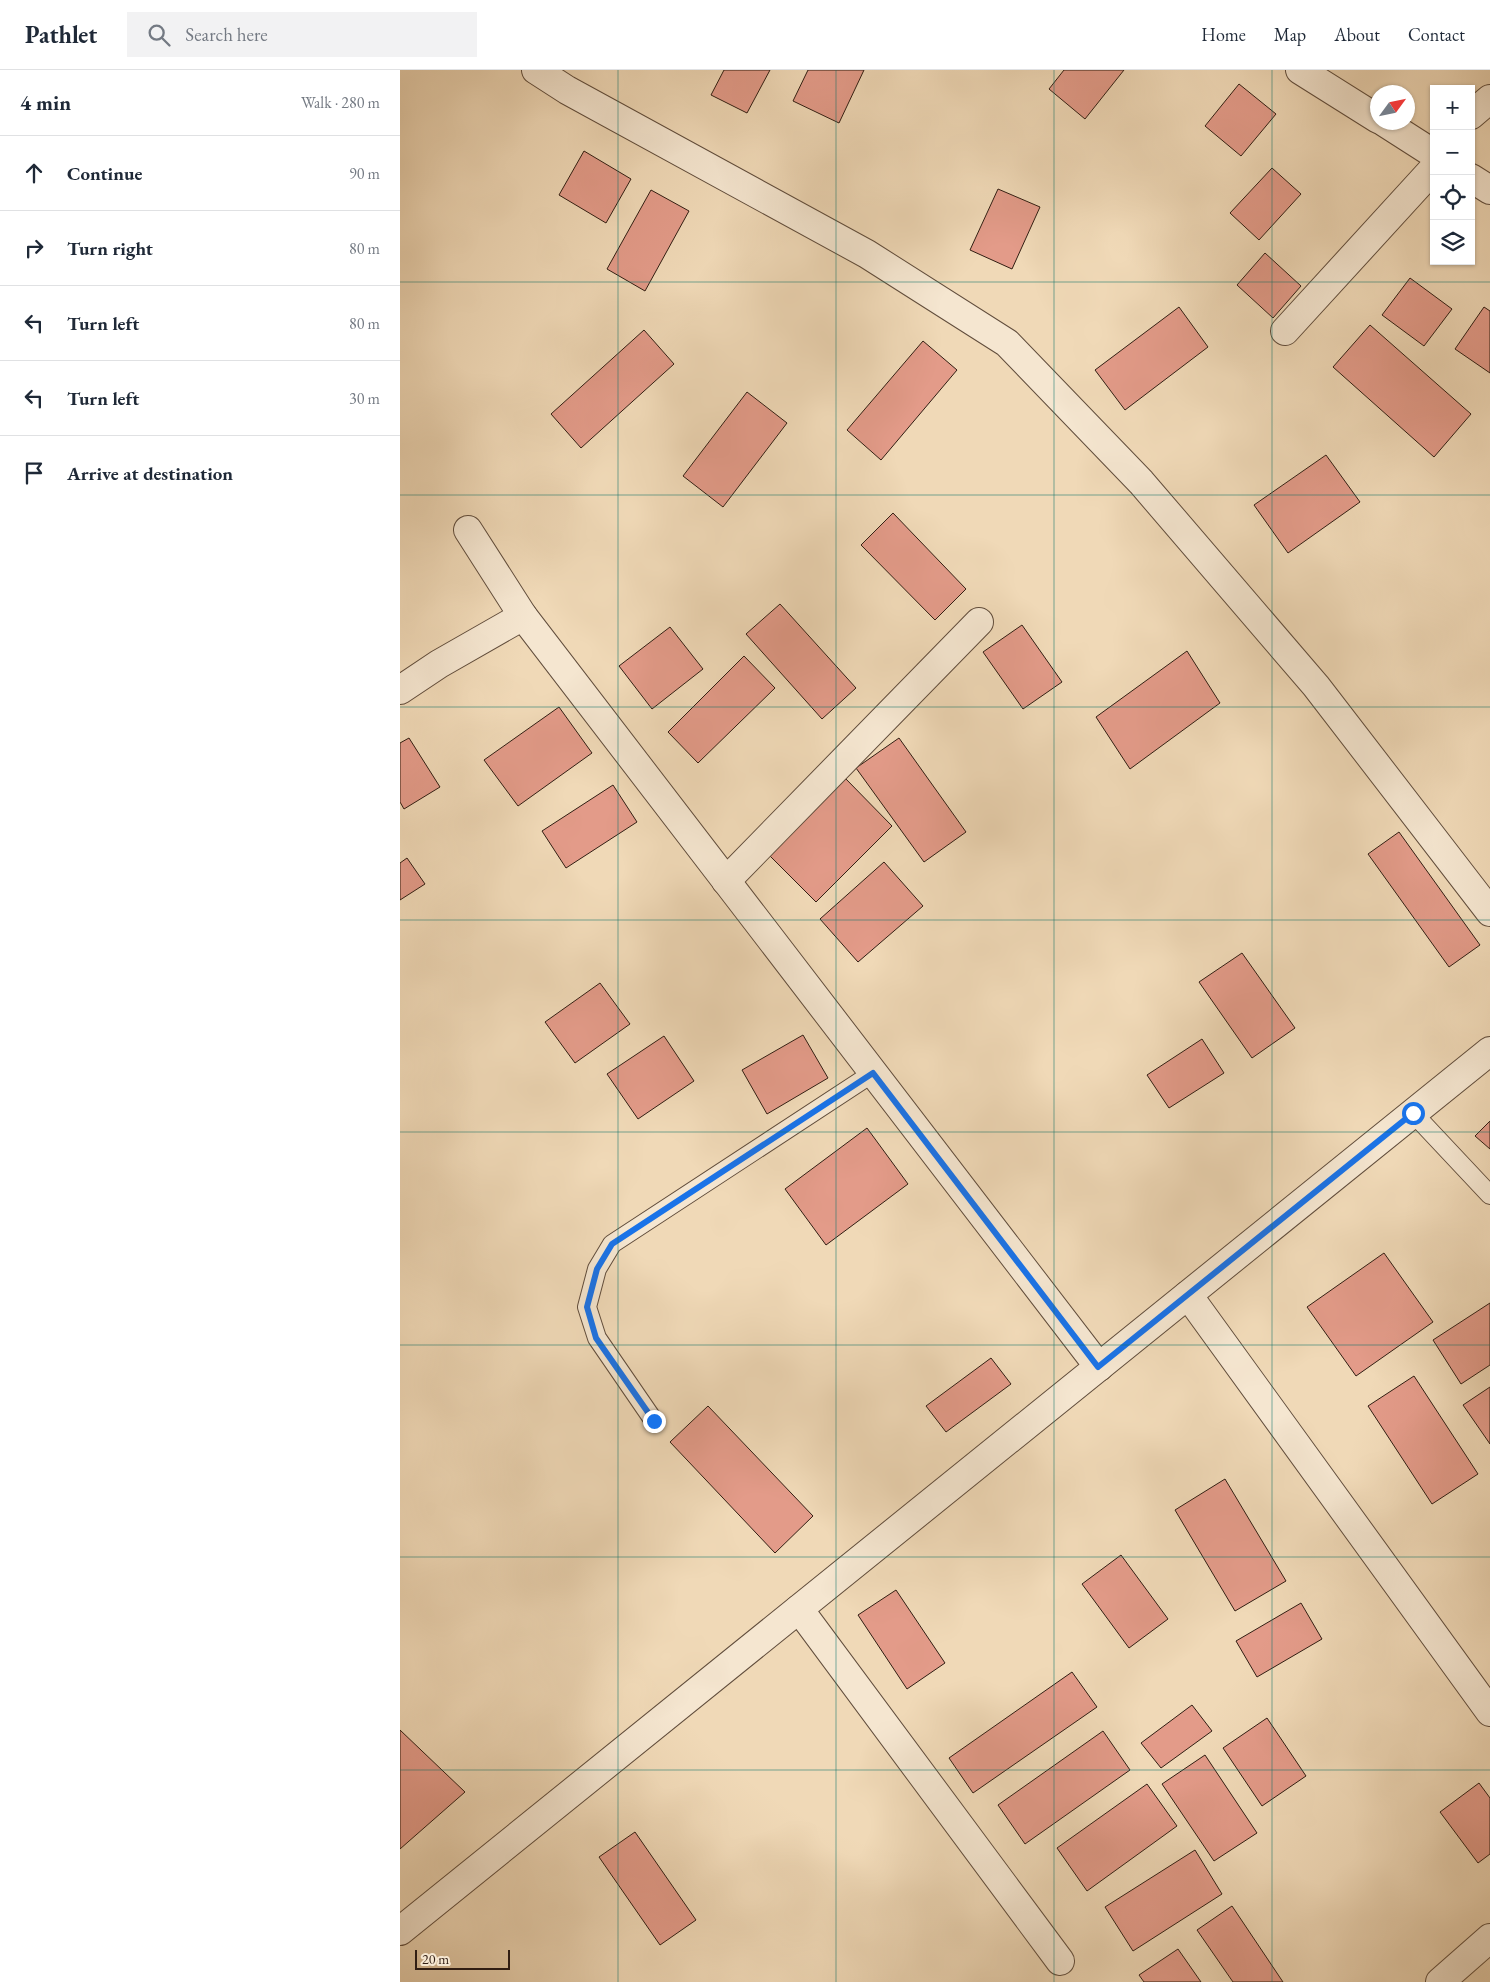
<!DOCTYPE html>
<html lang="en">
<head>
<meta charset="utf-8">
<style>
  :root { --surface:#fff; --page:#f2f2f3; --text:#1f2937; --muted:#747a83; --line:#e0e1e3 }
  body { margin:0; font-family:"EB Garamond",serif; background:var(--page); color:var(--text) }
  .controls { position:absolute; right:15px; top:15px; display:grid; overflow:hidden; border-radius:0px; box-shadow:0 1px 4px #0004 }
  .controls button { width:45px; height:45px; display:grid; place-items:center; padding:0; border:0; border-bottom:1px solid var(--line); background:var(--surface); color:var(--text); font:25px sans-serif }
  .compass { position:absolute; left:970px; top:15px; width:45px; height:45px; border-radius:50%; background:var(--surface); box-shadow:0 1px 4px #0004; rotate:57deg }
  .scale { position:absolute; left:15px; bottom:12px; width:95px; box-sizing:border-box; padding-left:5px; border:2px solid #311e13; border-top:0; font-size:14px; line-height:18px; white-space:nowrap; color:#311e13; -webkit-text-stroke:4px #f5e6d0; paint-order:stroke }
  .stop { position:absolute; width:15px; height:15px; margin:-11px; border:4px solid #1a73e8; border-radius:50%; background:#fff }
  .stop.end { background:#1a73e8; border-color:#fff; box-shadow:0 1px 5px #0008 }
  .list { margin:0; padding:0; list-style:none }
  h2 { display:flex; justify-content:space-between; align-items:center; height:65px; margin:0; padding:0 20px; font-size:21px }
  h2 small { font-size:16px; font-weight:400; color:var(--muted) }
  .list li { display:grid; grid-template-columns:32px 1fr auto; gap:15px; align-items:center; box-sizing:border-box; height:75px; padding:0 20px; border-top:1px solid var(--line) }
  .list b { display:block; font-size:19px; white-space:nowrap }
  .list em { font-size:16px; font-style:normal; color:var(--muted) }
  .icon { flex:none; width:28px; height:28px; fill:none; stroke:currentColor; stroke-width:2; stroke-linecap:round; stroke-linejoin:round }
  .map { position:relative; flex:none; width:1090px; height:1912px; overflow:hidden }
  header { display:flex; align-items:center; gap:30px; box-sizing:border-box; height:70px; padding:0 25px; background:var(--surface); border-bottom:1px solid var(--line) }
  header strong { font-size:24px }
  nav { display:flex; gap:28px; margin-inline-start:auto; font-size:18px }
  .search { width:350px; height:45px; background:var(--page); display:flex; align-items:center; gap:12px; box-sizing:border-box; padding:0 18px; border-radius:0px; color:var(--muted); font-size:19px }
  main { display:flex }
  aside { flex:1; background:var(--surface) }
  .map>svg:first-child { display:block }
</style>
</head>
<body>
<header>
<strong>Pathlet</strong>
<div class="search"><svg class="icon" aria-label="search" viewBox="0 0 24 24"><circle cx="10" cy="10" r="6"/><path d="M15 15l6 6"/></svg>Search here</div>
<nav><a>Home</a><a>Map</a><a>About</a><a>Contact</a></nav>
</header>
<main>
<aside>
<h2>4 min<small>Walk · 280 m</small></h2>
<ul class="list">
<li><svg class="icon" aria-label="ahead" viewBox="0 0 24 24"><path d="M12 20V5M6 11l6-6 6 6"/></svg><div><b>Continue</b></div><em>90 m</em></li>
<li><svg class="icon" aria-label="right" viewBox="0 0 24 24"><path d="M7 20v-9h11M14 6l5 5-5 5"/></svg><div><b>Turn right</b></div><em>80 m</em></li>
<li><svg class="icon" aria-label="left" viewBox="0 0 24 24"><path d="M17 20v-9H6M10 6l-5 5 5 5"/></svg><div><b>Turn left</b></div><em>80 m</em></li>
<li><svg class="icon" aria-label="left" viewBox="0 0 24 24"><path d="M17 20v-9H6M10 6l-5 5 5 5"/></svg><div><b>Turn left</b></div><em>30 m</em></li>
<li><svg class="icon" aria-label="arrive" viewBox="0 0 24 24"><path d="M6 21V4h12l-3 4 3 4H6"/></svg><div><b>Arrive at destination</b></div></li>
</ul>
</aside>
<div class="map">
<svg width="1090" height="1912" viewBox="0 0 1090 1912">
  <rect width="100%" height="100%" fill="#f0d9b7"/>
  <filter id="stains"><feTurbulence type="fractalNoise" baseFrequency=".004" numOctaves="4"/><feColorMatrix values="0 0 0 0 .2 0 0 0 0 .09 0 0 0 0 .02 0 0 0 .5 -.17"/></filter>
  <radialGradient id="worn" r=".72"><stop offset=".6" stop-color="#630" stop-opacity="0"/><stop offset="1" stop-color="#630" stop-opacity=".3"/></radialGradient>
  <g fill="#e39b89" stroke="#311e13">
    <polygon points="324,0 370,0 347,43 311,25"/>
    <polygon points="408,0 464,0 439,53 393,31"/>
    <polygon points="664,0 724,0 685,49 649,19"/>
    <polygon points="839,14 876,44 841,86 805,56"/>
    <polygon points="184,81 231,109 206,153 159,125"/>
    <polygon points="872,98 901,124 859,170 830,143"/>
    <polygon points="598,119 640,137 612,199 570,180"/>
    <polygon points="251,120 289,141 245,221 207,199"/>
    <polygon points="865,183 901,216 873,248 837,215"/>
    <polygon points="1010,208 1052,239 1024,276 982,245"/>
    <polygon points="779,237 808,277 725,340 695,300"/>
    <polygon points="1084,237 1090,241 1090,303 1055,279"/>
    <polygon points="970,255 1071,344 1034,387 933,297"/>
    <polygon points="244,260 274,294 181,378 151,344"/>
    <polygon points="523,271 557,300 481,390 447,360"/>
    <polygon points="347,322 387,353 323,437 283,406"/>
    <polygon points="926,385 960,432 888,483 854,435"/>
    <polygon points="493,443 566,519 535,550 461,475"/>
    <polygon points="380,534 456,618 422,649 346,564"/>
    <polygon points="622,555 662,612 623,639 583,582"/>
    <polygon points="270,557 303,599 252,639 219,596"/>
    <polygon points="787,581 820,633 730,699 696,647"/>
    <polygon points="344,586 375,618 298,693 268,662"/>
    <polygon points="159,637 192,683 118,736 84,690"/>
    <polygon points="9,668 40,717 4,739 0,732 0,673"/>
    <polygon points="499,668 566,762 524,792 456,698"/>
    <polygon points="445,708 492,756 416,832 368,784"/>
    <polygon points="213,715 237,752 166,798 142,761"/>
    <polygon points="999,762 1080,875 1049,897 968,784"/>
    <polygon points="7,788 25,814 0,830 0,793"/>
    <polygon points="484,792 523,836 458,892 420,849"/>
    <polygon points="842,883 895,958 852,988 799,912"/>
    <polygon points="200,913 230,954 175,993 145,952"/>
    <polygon points="403,965 428,1008 367,1044 342,1000"/>
    <polygon points="264,966 294,1011 238,1049 207,1004"/>
    <polygon points="802,969 824,1003 769,1038 747,1005"/>
    <polygon points="1090,1051 1090,1079 1075,1066"/>
    <polygon points="467,1058 508,1114 426,1175 385,1119"/>
    <polygon points="984,1183 1033,1252 956,1306 907,1237"/>
    <polygon points="1090,1233 1090,1295 1061,1314 1033,1270"/>
    <polygon points="591,1288 611,1314 546,1362 526,1336"/>
    <polygon points="1014,1306 1078,1404 1032,1434 968,1336"/>
    <polygon points="1090,1317 1090,1374 1063,1335"/>
    <polygon points="308,1336 413,1446 375,1483 270,1372"/>
    <polygon points="825,1409 886,1511 835,1541 775,1440"/>
    <polygon points="721,1485 768,1549 729,1578 682,1514"/>
    <polygon points="496,1520 545,1593 507,1619 458,1545"/>
    <polygon points="901,1533 922,1569 857,1607 836,1571"/>
    <polygon points="672,1602 697,1637 573,1723 549,1688"/>
    <polygon points="792,1635 812,1661 761,1698 741,1673"/>
    <polygon points="867,1648 906,1706 862,1736 823,1678"/>
    <polygon points="0,1660 65,1722 0,1779"/>
    <polygon points="703,1661 730,1700 625,1774 598,1735"/>
    <polygon points="805,1685 857,1763 814,1791 762,1714"/>
    <polygon points="1079,1713 1090,1728 1090,1784 1078,1793 1040,1742"/>
    <polygon points="747,1714 777,1756 687,1821 657,1778"/>
    <polygon points="235,1762 296,1850 260,1875 199,1787"/>
    <polygon points="795,1780 822,1824 733,1881 705,1837"/>
    <polygon points="832,1836 883,1912 833,1912 797,1860"/>
    <polygon points="778,1879 801,1912 744,1912 739,1905"/>
  </g>
  <g fill="none" stroke-linecap="round" stroke-linejoin="round">
    <defs>
      <g id="lane">
        <polyline points="1013,1043 1090,1125"/>
        <polyline points="254,1351 197,1268 187,1237 197,1199 212,1174 473,1003"/>
      </g>
      <g id="street">
        <polyline points="136,0 167,20 467,184 607,273 741,412 916,616 1090,842"/>
        <polyline points="900,0 978,49"/>
        <polyline points="1071,45 1090,29"/>
        <polyline points="984,52 1034,84"/>
        <polyline points="1071,108 1090,120"/>
        <polyline points="885,261 1034,98"/>
        <polyline points="68,460 123,546 699,1297"/>
        <polyline points="0,620 39,594 123,546"/>
        <polyline points="326,811 579,552"/>
        <polyline points="788,1225 1090,1642"/>
        <polyline points="399,1539 660,1891"/>
        <polyline points="0,1861 1090,981"/>
        <polyline points="1040,1912 1090,1868"/>
      </g>
    </defs>
    <use href="#lane" stroke="#614d3c" stroke-width="20"/>
    <use href="#street" stroke="#614d3c" stroke-width="30"/>
    <use href="#lane" stroke="#f5e6d0" stroke-width="18"/>
    <use href="#street" stroke="#f5e6d0" stroke-width="28"/>
  </g>
  <g fill="none" stroke-linecap="round" stroke-linejoin="round">
    <polyline stroke="#1a73e8" stroke-width="6" points="254,1351 196,1268 187,1237 197,1199 212,1174 473,1003 698,1297 1013,1043"/>
  </g>
  <path fill="none" stroke="#0f766e" stroke-width="1" stroke-opacity="0.55" d="M218,0V1912M436,0V1912M654,0V1912M872,0V1912M0,212H1090M0,425H1090M0,637H1090M0,850H1090M0,1062H1090M0,1275H1090M0,1487H1090M0,1700H1090"/>
  <rect width="100%" height="100%" filter="url(#stains)"/>
  <rect width="100%" height="100%" fill="url(#worn)"/>
</svg>
<div class="controls">
<button>+</button>
<button>−</button>
<button><svg class="icon" aria-label="locate" viewBox="0 0 24 24"><circle cx="12" cy="12" r="6"/><path d="M12 2v4M12 18v4M2 12h4M18 12h4"/></svg></button>
<button><svg class="icon" aria-label="layers" viewBox="0 0 24 24"><path d="M12 4l9 5-9 5-9-5zM3 14l9 5 9-5"/></svg></button>
</div>
<svg class="compass" viewBox="-18 -18 36 36"><path d="M0-13l5 13h-10z" fill="#e53935"/><path d="M0 13l5-13h-10z" fill="#747a83"/></svg>
<div class="scale">20 m</div>
<div class="stop" style="left:1013px;top:1043px"></div>
<div class="stop end" style="left:254px;top:1351px"></div>
</div>
</main>
</body>
</html>
